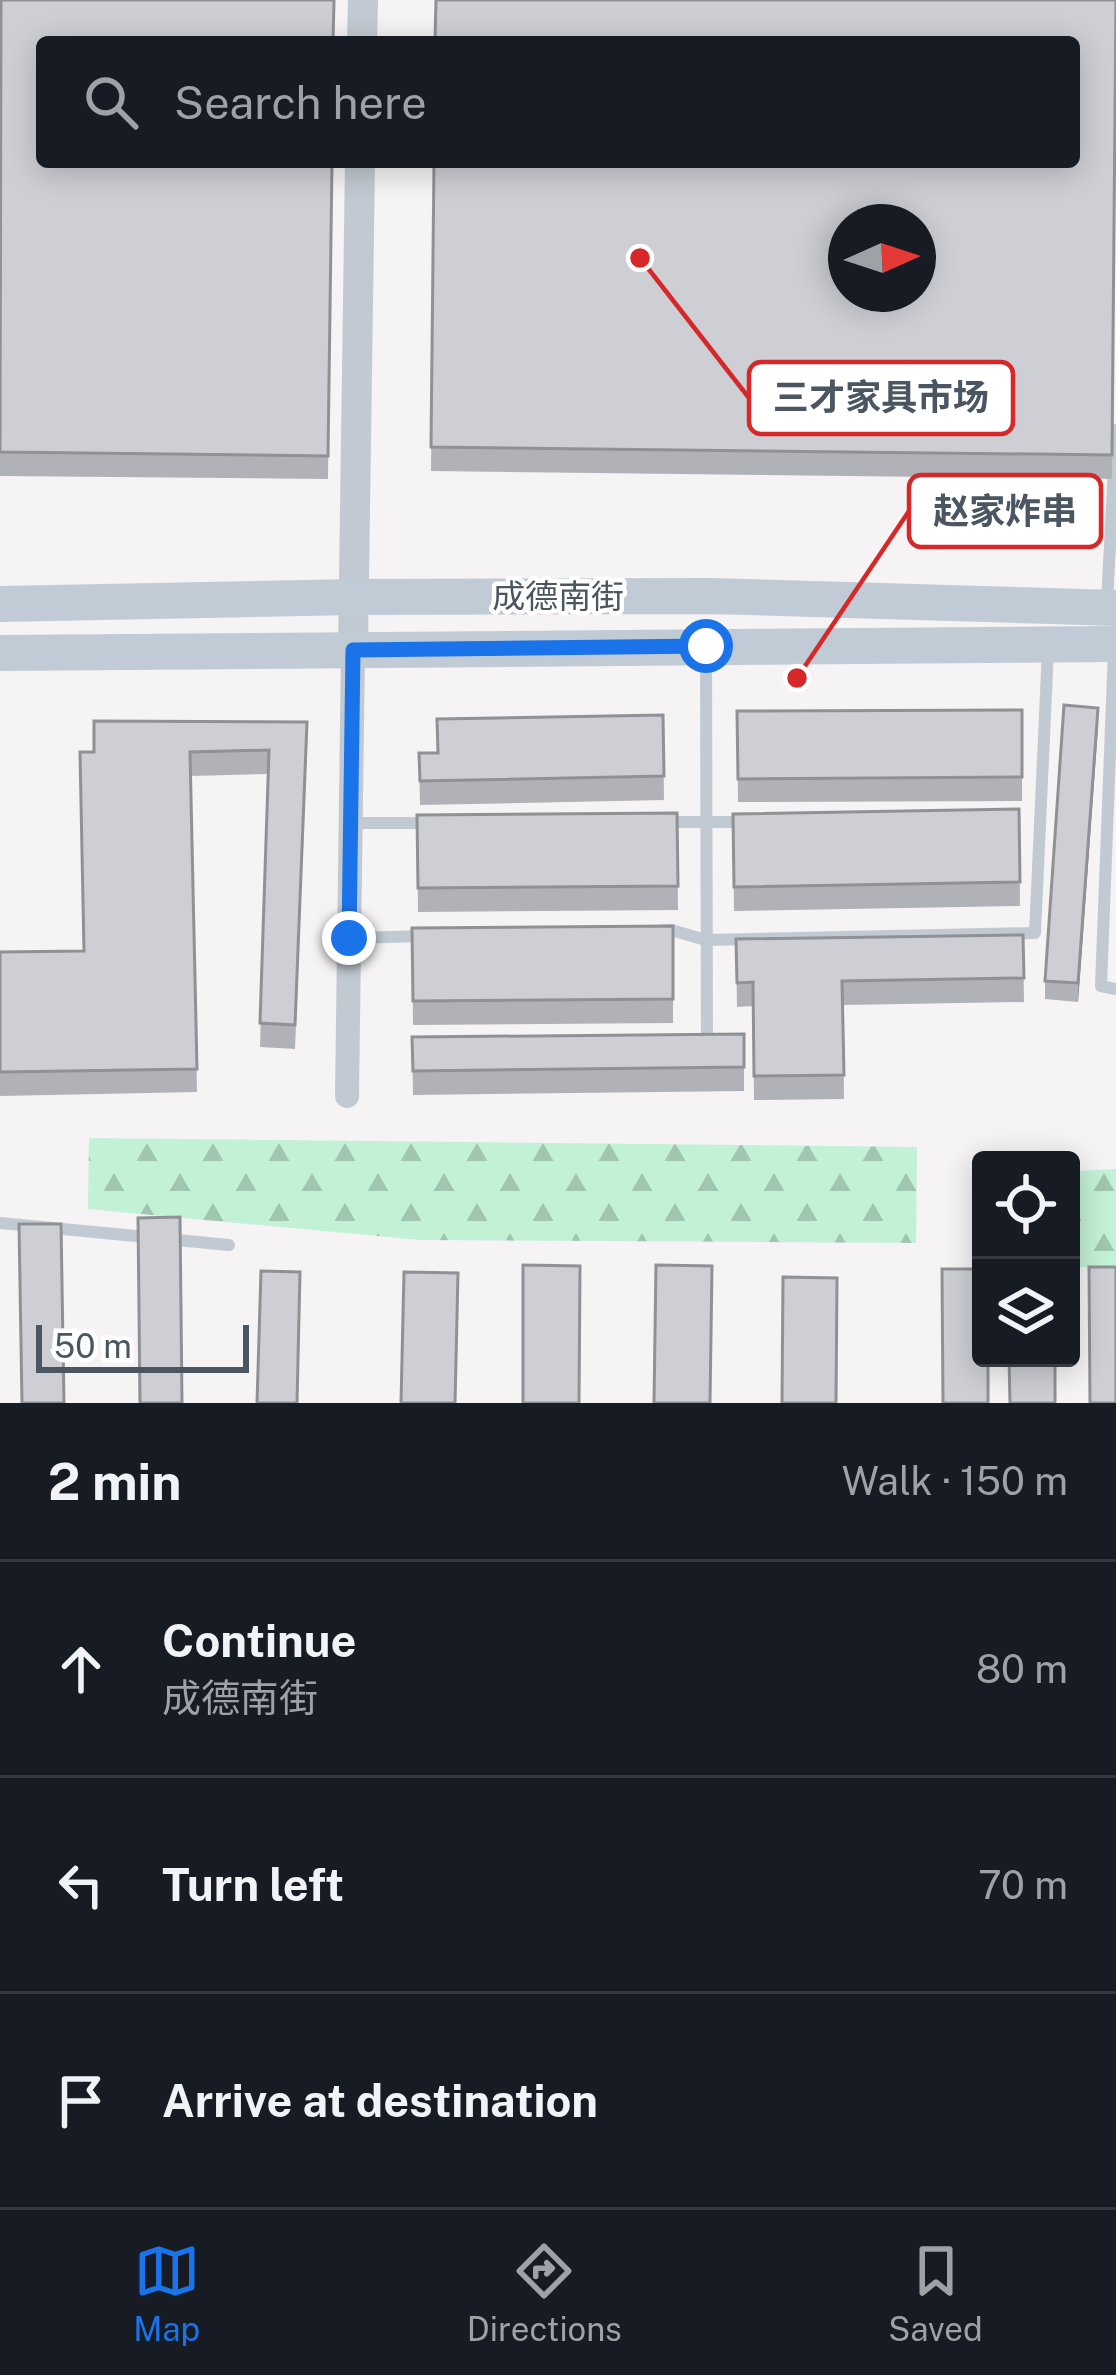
<!DOCTYPE html>
<html lang="en">
<head>
<meta charset="utf-8">
<style>
  :root { --surface:#171b24; --page:#242831; --text:#f1f3f6; --muted:#9ea1a6; --line:#363941; --accent:#1a73e8 }
  body { margin:0; font-family:"Public Sans","Noto Sans SC",sans-serif; background:var(--page); color:var(--text) }
  .controls { position:absolute; right:36px; bottom:36px; display:grid; overflow:hidden; border-radius:12px; box-shadow:0 6px 30px #0003 }
  .controls button { width:108px; height:108px; display:grid; place-items:center; padding:0; border:0; border-bottom:3px solid var(--line); background:var(--surface); color:var(--text); font:60px sans-serif }
  .compass { position:absolute; left:828px; top:204px; width:108px; height:108px; border-radius:50%; background:var(--surface); box-shadow:0 6px 30px #0003; rotate:87deg }
  .scale { position:absolute; left:36px; bottom:30px; width:213px; box-sizing:border-box; padding-left:12px; border:6px solid #4a5661; border-top:0; font-size:33px; line-height:42px; white-space:nowrap; color:#4a5661; -webkit-text-stroke:9px #fff; paint-order:stroke }
  .stop { position:absolute; width:36px; height:36px; margin:-27px; border:9px solid #1a73e8; border-radius:50%; background:#fff }
  .stop.end { background:#1a73e8; border-color:#fff; box-shadow:0 3px 12px #0008 }
  .list { margin:0; padding:0; list-style:none }
  h2 { display:flex; justify-content:space-between; align-items:center; height:156px; margin:0; padding:0 48px; font-size:51px }
  h2 small { font-size:39px; font-weight:400; color:var(--muted) }
  .list li { display:grid; grid-template-columns:78px 1fr auto; gap:36px; align-items:center; box-sizing:border-box; height:216px; padding:0 48px; border-top:3px solid var(--line) }
  .list b { display:block; font-size:45px; white-space:nowrap }
  .list p { margin:0; font-size:39px; white-space:nowrap; color:var(--muted) }
  .list em { font-size:39px; font-style:normal; color:var(--muted) }
  .icon { flex:none; width:66px; height:66px; fill:none; stroke:currentColor; stroke-width:2; stroke-linecap:round; stroke-linejoin:round }
  .map { position:relative; flex:none; width:1116px; height:1403px; overflow:hidden }
  .search { position:absolute; background:var(--surface); box-shadow:0 6px 30px #0003; left:36px; right:36px; top:36px; height:132px; display:flex; align-items:center; gap:30px; box-sizing:border-box; padding:0 42px; border-radius:12px; color:var(--muted); font-size:45px }
  .sheet { height:804px; background:var(--surface) }
  nav { display:flex; justify-content:space-around; align-items:center; box-sizing:border-box; height:168px; border-top:3px solid var(--line); background:var(--surface); font-size:33px; color:var(--muted) }
  nav a { display:grid; justify-items:center; gap:6px }
  nav .on { color:var(--accent) }
  .map>svg:first-child { display:block }
</style>
</head>
<body>
<div class="map">
<svg width="1116" height="1403" viewBox="0 0 1116 1403">
  <defs>
    <pattern id="forest-firs" width="22" height="20" patternUnits="userSpaceOnUse" patternTransform="scale(3)"><rect width="22" height="20" fill="#c3f1d5"/><path d="M5 1l3.5 6h-7zM16 11l3.5 6h-7z" fill="#a0c6b0"/></pattern>
  </defs>
  <rect width="100%" height="100%" fill="#f5f3f3"/>
  <g fill="url(#forest-firs)">
    <polygon points="89,1138 917,1147 916,1243 421,1240 88,1209"/>
    <polygon points="1116,1169 1116,1268 1071,1267 1078,1171"/>
  </g>
  <g fill="none" stroke-linecap="round" stroke-linejoin="round">
    <g stroke="#c1cad2" stroke-width="12">
      <polyline points="1107,602 1116,430"/>
      <polyline points="1114,649 1101,986 1116,989"/>
      <polyline points="706,653 707,1043"/>
      <polyline points="663,822 745,822"/>
      <polyline points="351,823 433,823"/>
      <polyline points="656,931 671,930 706,940 1035,933 1048,650"/>
      <polyline points="350,938 426,936"/>
      <polyline points="0,1223 229,1245"/>
    </g>
    <polyline stroke="#c1cad2" stroke-width="24" points="347,1096 353,649"/>
    <g stroke="#c1cad2" stroke-width="30">
      <polyline points="362,42 363,0"/>
      <polyline points="353,649 360,162"/>
    </g>
    <g stroke="#c1cbd6" stroke-width="36">
      <polyline points="0,604 354,597 710,596 1116,608"/>
      <polyline points="0,653 1116,644"/>
    </g>
  </g>
  <g fill="#b0b2b7">
    <polygon points="1116,0 1112,479 431,471 434,162"/>
    <polygon points="0,82 332,162 328,479 0,476"/>
    <polygon points="1022,710 1022,801 738,802 737,711"/>
    <polygon points="663,715 664,800 420,805 419,753 437,753"/>
    <polygon points="1098,726 1078,1002 1045,999 1045,981"/>
    <polygon points="307,746 295,1049 260,1047 268,774 191,776 197,1092 0,1096 0,952 83,951 80,752"/>
    <polygon points="1019,809 1020,906 734,911 733,814"/>
    <polygon points="677,813 678,910 418,912 417,815"/>
    <polygon points="673,926 673,1023 413,1025 412,928"/>
    <polygon points="1023,935 1024,1002 843,1005 844,1099 754,1100 753,1006 737,1007 736,939"/>
    <polygon points="744,1034 744,1091 413,1095 412,1037"/>
  </g>
  <polygon fill="#909195" points="1098,708 1098,726 1078,1002 1078,983"/>
  <g fill="#cdcfd5" stroke="#909195" stroke-width="3" fill-rule="evenodd">
    <polygon points="1,0 334,0 333,42 42,42 42,162 332,162 328,456 0,452"/>
    <path d="M436,0H1116L1112,455L431,447L434,162H1074V42H435ZM846,222H918V294H846Z"/>
    <polygon points="1064,705 1098,708 1078,983 1045,981"/>
    <polygon points="1022,710 1022,777 738,779 737,711"/>
    <polygon points="663,715 664,776 420,781 419,753 438,753 437,719"/>
    <polygon points="94,721 307,722 295,1025 260,1023 269,750 190,752 197,1069 0,1072 0,952 84,951 80,752 94,752"/>
    <polygon points="1019,809 1020,882 734,887 733,814"/>
    <polygon points="677,813 678,886 418,888 417,815"/>
    <polygon points="673,926 673,999 413,1001 412,928"/>
    <polygon points="1023,935 1024,978 842,981 844,1075 754,1076 753,982 737,983 736,939"/>
    <polygon points="744,1034 744,1067 413,1071 412,1037"/>
    <polygon points="180,1217 182,1403 140,1403 138,1218"/>
    <polygon points="19,1224 61,1224 64,1403 22,1403"/>
    <polygon points="523,1265 580,1266 579,1403 523,1403"/>
    <polygon points="656,1265 712,1266 710,1403 654,1403"/>
    <polygon points="1089,1267 1116,1267 1116,1403 1090,1403"/>
    <polygon points="942,1269 981,1269 981,1358 988,1358 988,1403 943,1403"/>
    <polygon points="261,1271 300,1272 297,1403 257,1403"/>
    <polygon points="404,1272 458,1273 455,1403 401,1403"/>
    <polygon points="783,1277 837,1278 836,1403 782,1403"/>
    <polygon points="1009,1358 1055,1358 1055,1403 1010,1403"/>
  </g>
  <g fill="none" stroke-linecap="round" stroke-linejoin="round">
    <polyline stroke="#1a73e8" stroke-width="15" points="349,938 353,650 706,646"/>
  </g>
  <g text-anchor="middle" dominant-baseline="central" stroke-width="9" stroke-linejoin="round" paint-order="stroke">
    <g font-size="33" fill="#4a5661" stroke="#fff">
      <text x="558" y="596">成德南街</text>
    </g>
  </g>
  <path fill="none" stroke="#d62828" stroke-width="4.5" d="M640 258L749 398M797 678L909 511"/>
  <g fill="#d62828" stroke="#fff" stroke-width="4.5">
    <circle cx="640" cy="258" r="12"/>
    <circle cx="797" cy="678" r="12"/>
  </g>
  <g fill="#fff" stroke="#d62828" stroke-width="4.5">
    <rect x="749" y="362" width="264" height="72" rx="12"/>
    <rect x="909" y="475" width="192" height="72" rx="12"/>
  </g>
  <g font-size="36" text-anchor="middle" font-weight="bold" fill="#4a5661">
    <text x="881" y="410">三才家具市场</text>
    <text x="1005" y="524">赵家炸串</text>
  </g>
</svg>
<div class="controls">
<button><svg class="icon" aria-label="locate" viewBox="0 0 24 24"><circle cx="12" cy="12" r="6"/><path d="M12 2v4M12 18v4M2 12h4M18 12h4"/></svg></button>
<button><svg class="icon" aria-label="layers" viewBox="0 0 24 24"><path d="M12 4l9 5-9 5-9-5zM3 14l9 5 9-5"/></svg></button>
</div>
<svg class="compass" viewBox="-18 -18 36 36"><path d="M0-13l5 13h-10z" fill="#e53935"/><path d="M0 13l5-13h-10z" fill="#9ea1a6"/></svg>
<div class="scale">50 m</div>
<div class="stop" style="left:706px;top:646px"></div>
<div class="stop end" style="left:349px;top:938px"></div>
<div class="search"><svg class="icon" aria-label="search" viewBox="0 0 24 24"><circle cx="10" cy="10" r="6"/><path d="M15 15l6 6"/></svg>Search here</div>
</div>
<section class="sheet">
<h2>2 min<small>Walk · 150 m</small></h2>
<ul class="list">
<li><svg class="icon" aria-label="ahead" viewBox="0 0 24 24"><path d="M12 20V5M6 11l6-6 6 6"/></svg><div><b>Continue</b><p>成德南街</p></div><em>80 m</em></li>
<li><svg class="icon" aria-label="left" viewBox="0 0 24 24"><path d="M17 20v-9H6M10 6l-5 5 5 5"/></svg><div><b>Turn left</b></div><em>70 m</em></li>
<li><svg class="icon" aria-label="arrive" viewBox="0 0 24 24"><path d="M6 21V4h12l-3 4 3 4H6"/></svg><div><b>Arrive at destination</b></div></li>
</ul>
</section>
<nav>
<a class="on"><svg class="icon" aria-label="map" viewBox="0 0 24 24"><path d="M3 6l6-2 6 2 6-2v14l-6 2-6-2-6 2zM9 4v14M15 6v14"/></svg>Map</a>
<a><svg class="icon" aria-label="directions" viewBox="0 0 24 24"><path d="M12 3l9 9-9 9-9-9zM9 14v-3h6M13 9l2 2-2 2"/></svg>Directions</a>
<a><svg class="icon" aria-label="saved" viewBox="0 0 24 24"><path d="M7 4h10v16l-5-4-5 4z"/></svg>Saved</a>
</nav>
</body>
</html>
